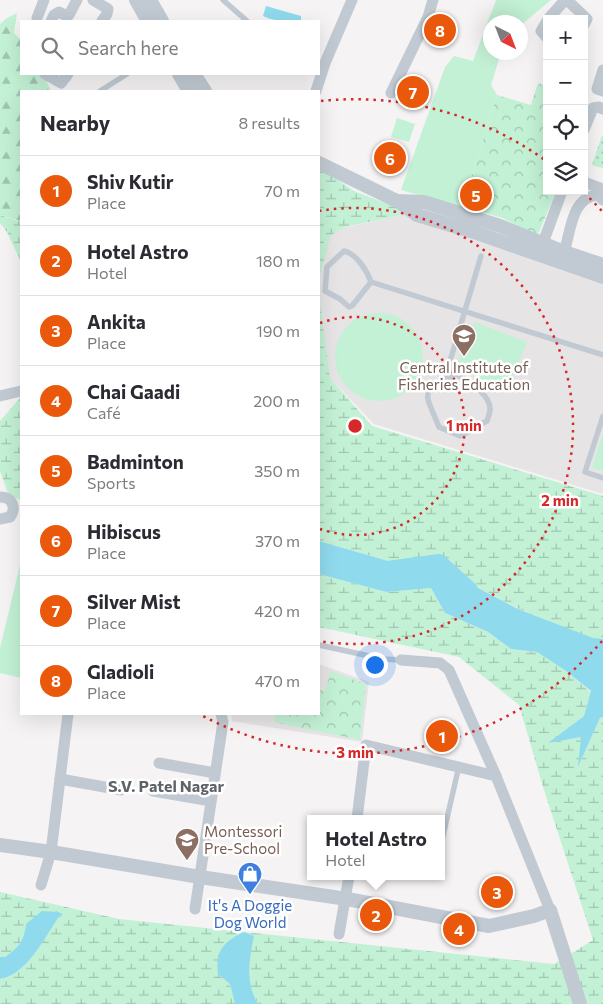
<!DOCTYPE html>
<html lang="en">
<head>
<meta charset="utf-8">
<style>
  :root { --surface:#fff; --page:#f7f7f7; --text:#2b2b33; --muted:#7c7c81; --line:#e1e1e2; --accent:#ea580c }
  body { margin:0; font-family:Commissioner,sans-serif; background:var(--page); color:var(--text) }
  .controls { position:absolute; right:15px; top:15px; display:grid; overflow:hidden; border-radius:0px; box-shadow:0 5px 20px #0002 }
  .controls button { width:45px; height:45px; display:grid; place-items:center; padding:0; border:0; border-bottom:1px solid var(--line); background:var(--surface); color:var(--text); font:25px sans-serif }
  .compass { position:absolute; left:483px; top:15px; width:45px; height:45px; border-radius:50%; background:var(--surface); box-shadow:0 5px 20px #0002; rotate:138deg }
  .you { position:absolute; left:374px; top:664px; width:18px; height:18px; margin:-12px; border:4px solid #fff; border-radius:50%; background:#1a73e8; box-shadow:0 0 0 8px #1a73e833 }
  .badge { display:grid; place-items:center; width:32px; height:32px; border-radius:50%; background:var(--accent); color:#fff; font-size:16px; font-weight:700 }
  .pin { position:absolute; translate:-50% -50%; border:2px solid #fff; box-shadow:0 1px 5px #0006 }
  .popup { position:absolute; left:307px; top:815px; width:138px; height:65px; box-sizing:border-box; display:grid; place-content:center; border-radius:0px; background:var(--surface); filter:drop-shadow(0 1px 4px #0005); font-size:16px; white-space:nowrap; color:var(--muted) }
  .popup b { font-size:19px; color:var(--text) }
  .popup::after { content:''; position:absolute; left:50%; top:100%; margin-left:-10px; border:10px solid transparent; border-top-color:var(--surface) }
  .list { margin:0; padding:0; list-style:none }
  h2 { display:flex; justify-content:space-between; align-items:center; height:65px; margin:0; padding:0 20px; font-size:21px }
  h2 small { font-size:16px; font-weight:400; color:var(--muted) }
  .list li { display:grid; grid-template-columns:32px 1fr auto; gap:15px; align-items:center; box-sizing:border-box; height:70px; padding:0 20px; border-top:1px solid var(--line) }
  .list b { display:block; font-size:19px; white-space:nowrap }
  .list p { margin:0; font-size:16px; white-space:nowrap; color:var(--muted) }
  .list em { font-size:16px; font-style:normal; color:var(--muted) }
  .icon { flex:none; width:28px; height:28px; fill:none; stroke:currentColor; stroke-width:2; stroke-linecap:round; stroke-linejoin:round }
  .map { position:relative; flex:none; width:603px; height:1004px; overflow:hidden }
  .search { position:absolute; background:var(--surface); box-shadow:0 5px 20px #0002; left:20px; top:20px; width:300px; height:55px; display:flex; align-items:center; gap:12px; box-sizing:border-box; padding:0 18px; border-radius:0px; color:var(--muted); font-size:19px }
  .panel { position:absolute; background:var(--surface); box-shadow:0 5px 20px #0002; left:20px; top:90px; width:300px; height:625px; border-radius:0px }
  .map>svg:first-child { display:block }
</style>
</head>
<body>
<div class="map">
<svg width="603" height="1004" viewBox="0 0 603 1004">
  <defs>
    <pattern id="forest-firs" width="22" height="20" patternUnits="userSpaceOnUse" patternTransform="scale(1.25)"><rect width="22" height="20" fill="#c3f1d5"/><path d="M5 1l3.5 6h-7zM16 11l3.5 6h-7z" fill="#a0c6b0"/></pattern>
    <pattern id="wetland-marsh" width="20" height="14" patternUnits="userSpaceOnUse" patternTransform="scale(1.25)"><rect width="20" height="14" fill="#c3f1d5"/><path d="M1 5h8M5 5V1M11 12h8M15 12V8" fill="none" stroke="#a0c6b0"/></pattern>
    <pattern id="park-crowns" width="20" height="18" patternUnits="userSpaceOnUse" patternTransform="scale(1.25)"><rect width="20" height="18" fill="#c3f1d5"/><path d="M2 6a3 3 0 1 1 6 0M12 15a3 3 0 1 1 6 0" fill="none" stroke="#a0c6b0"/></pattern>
    <pattern id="garden-dots" width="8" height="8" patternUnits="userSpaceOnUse" patternTransform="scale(1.25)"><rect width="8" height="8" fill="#c3f1d5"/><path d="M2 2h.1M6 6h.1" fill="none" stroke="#a0c6b0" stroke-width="1.8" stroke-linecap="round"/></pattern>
  </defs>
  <rect width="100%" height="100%" fill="#f5f3f3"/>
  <g fill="#e6e4e5">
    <polygon points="406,214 603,282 603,494 374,424 327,375 319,309 319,277 330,235 338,229"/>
    <polygon points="319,664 369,682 362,742 232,721 231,714 319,714"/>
  </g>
  <g fill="#c3f1d5">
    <polygon points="496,0 551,0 521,25 520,22 490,22 490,52 501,53 491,85 497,95 462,207 401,190 445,67 454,56 473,61"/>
    <polygon points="397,118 415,124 409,142 391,137"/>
    <circle cx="379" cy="357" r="44"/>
    <polygon points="474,322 527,342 508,389 455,369"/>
    <polygon points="603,433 603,471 592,468"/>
    <polygon points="21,561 21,678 0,673 0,648"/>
  </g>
  <polygon fill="url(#forest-firs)" points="17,13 14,33 21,40 21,74 43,74 51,91 21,91 21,221 0,215 0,24 7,18"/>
  <g fill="url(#wetland-marsh)">
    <polygon points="319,167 354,191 411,213 345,227 331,235 319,278"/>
    <polygon points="0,215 21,222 21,262 7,232 0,223"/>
    <polygon points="319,294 330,378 372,426 603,496 603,639 593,639 519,609 446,571 395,563 319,541"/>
    <polygon points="21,397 21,500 9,496 0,471 0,421"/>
    <path d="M319,574L386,592L431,588L445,613L488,632L511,649L537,652L566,671L591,692L584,716L550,742L581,737L579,765L600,718L603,717V1004H258C245,981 248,961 254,937L218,974L230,984L235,1004H0V979C25,976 45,938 58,918L63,914L26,924C24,941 19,947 5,957H0V892L119,919L554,964L593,940L543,787L519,705L459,657L319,627Z"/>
  </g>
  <g fill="url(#park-crowns)">
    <polygon points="538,83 547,86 547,191 556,191 537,237 503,218 462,207 497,95 531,105"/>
    <polygon points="331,671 366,684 360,740 274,722 276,714 319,714 319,690 325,691"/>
  </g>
  <polygon fill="url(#garden-dots)" points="602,135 603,136 603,168 592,165"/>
  <g fill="#90daee">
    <path d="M266,6L301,16V21C285,21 276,22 263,16Z"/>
    <polygon points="319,541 395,563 446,571 518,609 593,638 603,639 603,717 600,718 578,767 581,737 548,743 584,716 591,691 566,671 537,652 511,649 488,632 445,613 431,588 386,592 319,574"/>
    <path d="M42,911L58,912L63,914L58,918C45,938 25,976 0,979V957H5C19,947 24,941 26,924Z"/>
    <path d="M244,932L254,936C249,961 245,981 258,1004H235L230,984L218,974C215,951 223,942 244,932Z"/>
  </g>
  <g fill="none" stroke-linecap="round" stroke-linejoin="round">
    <polyline stroke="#90daee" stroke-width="16" points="388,569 439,562 470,590"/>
    <g stroke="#c1cad2" stroke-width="5.5">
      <polyline points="223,0 247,21"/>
      <polyline points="100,91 127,74"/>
      <path d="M371,282L352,306L349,307L340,299L325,291L327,267L344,251C357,254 367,271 371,282L603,355"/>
      <path d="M455,374C419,393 424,390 439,427L460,436C470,432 477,426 487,421C488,418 490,413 490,409C490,391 460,378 448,368L481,256"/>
      <polyline points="603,416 585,472 603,478"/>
      <polyline points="319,645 383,659 401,660"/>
      <polyline points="442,840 459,766"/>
    </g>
    <g stroke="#c1cad2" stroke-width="11">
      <polyline points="93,0 108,9 107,14 102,21"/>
      <polyline points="567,0 587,19 584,25"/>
      <polyline points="37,18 44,0"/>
      <polyline points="548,19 565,0"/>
      <polyline points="51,21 54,15 59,12 65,15 69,15 77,0"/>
      <polyline points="547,21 541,31 547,38"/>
      <polyline points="603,70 597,89 603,91"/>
      <polyline points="45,74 61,83 68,74"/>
      <polyline points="316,91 325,63 352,0"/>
      <polyline points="391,93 428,17 433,0"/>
      <polyline points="584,130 593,108 599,107 603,109"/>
      <polyline points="584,182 603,189"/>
      <polyline points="543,243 562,191"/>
      <path d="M564,252C571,232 571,197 598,195L603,200"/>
      <polyline points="0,396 21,391"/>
      <path d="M0,497C12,497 17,507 10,517L0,519"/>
      <polyline points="401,660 440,663 449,670 496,776 550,910"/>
      <polyline points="159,763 215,773"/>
      <polyline points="60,779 121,790"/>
      <polyline points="153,791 211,801"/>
      <polyline points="357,819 366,745 496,776"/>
      <polyline points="41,885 51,852 68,714"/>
      <polyline points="195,909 223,722 221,714"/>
      <polyline points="339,934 349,876"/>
    </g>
    <g stroke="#c1cad2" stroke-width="14">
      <polyline points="136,0 148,21"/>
      <polyline points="150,0 162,21"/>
      <polyline points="179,74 189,91"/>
      <polyline points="194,74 205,91"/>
      <polyline points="319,163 397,201 424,202 500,226 564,252 603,265"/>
      <polyline points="398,201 417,215 474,232 603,277"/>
      <polyline points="0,845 51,852 200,877 347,899 489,926 534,916 550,910 580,1004"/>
    </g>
  </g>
  <g fill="none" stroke="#d62828" stroke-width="2.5" stroke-dasharray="2.5 5">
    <path d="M320 323A109 109 0 1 1 320 529"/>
    <path d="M319 211A218 218 0 1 1 319 641"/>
    <path d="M602 641A327 327 0 0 1 201 715M321 101A327 327 0 0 1 545 160M584 193A327 327 0 0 1 602 211"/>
  </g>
  <defs>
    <symbol id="university-pin" viewBox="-11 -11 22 30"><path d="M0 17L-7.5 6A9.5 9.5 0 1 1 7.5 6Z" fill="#8d6e63" stroke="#fff"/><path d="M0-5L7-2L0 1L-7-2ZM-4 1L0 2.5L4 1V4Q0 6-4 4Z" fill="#fff"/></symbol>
    <symbol id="school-pin" viewBox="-11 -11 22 30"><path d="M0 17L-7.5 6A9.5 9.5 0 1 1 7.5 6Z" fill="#8d6e63" stroke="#fff"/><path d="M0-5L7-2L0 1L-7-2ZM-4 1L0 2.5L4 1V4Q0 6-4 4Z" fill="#fff"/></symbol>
    <symbol id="shop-pin" viewBox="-11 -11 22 30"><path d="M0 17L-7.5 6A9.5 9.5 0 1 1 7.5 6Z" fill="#3f7fe0" stroke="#fff"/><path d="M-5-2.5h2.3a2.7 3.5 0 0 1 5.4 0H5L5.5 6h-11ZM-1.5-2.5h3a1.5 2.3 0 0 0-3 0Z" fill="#fff"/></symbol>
  </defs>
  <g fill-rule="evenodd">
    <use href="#university-pin" x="450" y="322" width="28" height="38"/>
    <use href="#school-pin" x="173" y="826" width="28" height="38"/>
    <use href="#shop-pin" x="236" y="860" width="28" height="38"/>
  </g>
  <g text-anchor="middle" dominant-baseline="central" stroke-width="5" stroke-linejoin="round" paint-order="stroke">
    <g font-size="15" fill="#785e54" stroke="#fff">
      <text x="464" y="367">Central Institute of<tspan x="464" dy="17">Fisheries Education</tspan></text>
      <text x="204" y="831" text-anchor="start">Montessori<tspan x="204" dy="17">Pre-School</tspan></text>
    </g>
    <g font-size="15" fill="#366cbe" stroke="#fff">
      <text x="250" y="905">It's A Doggie<tspan x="250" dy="17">Dog World</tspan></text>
    </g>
    <g font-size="16" font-weight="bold" fill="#5f6368" stroke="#fff">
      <text x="166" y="785">S.V. Patel Nagar</text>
    </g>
  </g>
  <circle cx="355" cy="426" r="8" fill="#d62828" stroke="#fff" stroke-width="2.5"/>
  <g font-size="15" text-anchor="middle" font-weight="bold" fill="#d62828" stroke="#fff" stroke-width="5" stroke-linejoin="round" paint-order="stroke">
    <text x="464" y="431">1 min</text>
    <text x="560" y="506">2 min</text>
    <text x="355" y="758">3 min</text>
  </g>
</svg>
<div class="controls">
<button>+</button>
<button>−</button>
<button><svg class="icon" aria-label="locate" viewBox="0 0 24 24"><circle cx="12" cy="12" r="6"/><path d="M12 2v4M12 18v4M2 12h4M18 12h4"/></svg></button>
<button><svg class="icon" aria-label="layers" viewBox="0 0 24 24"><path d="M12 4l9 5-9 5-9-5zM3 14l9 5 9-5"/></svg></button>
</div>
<svg class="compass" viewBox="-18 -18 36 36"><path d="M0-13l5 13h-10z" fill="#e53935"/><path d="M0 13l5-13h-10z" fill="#7c7c81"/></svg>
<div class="you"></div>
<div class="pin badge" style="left:442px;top:736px">1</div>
<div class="pin badge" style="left:376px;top:915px">2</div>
<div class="popup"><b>Hotel Astro</b>Hotel</div>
<div class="pin badge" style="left:497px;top:892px">3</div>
<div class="pin badge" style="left:459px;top:929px">4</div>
<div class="pin badge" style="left:476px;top:195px">5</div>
<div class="pin badge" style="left:390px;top:158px">6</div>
<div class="pin badge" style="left:413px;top:92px">7</div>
<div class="pin badge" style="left:440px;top:30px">8</div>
<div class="search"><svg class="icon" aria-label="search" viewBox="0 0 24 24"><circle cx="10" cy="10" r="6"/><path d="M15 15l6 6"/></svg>Search here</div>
<section class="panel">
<h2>Nearby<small>8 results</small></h2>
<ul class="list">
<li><span class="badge">1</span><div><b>Shiv Kutir</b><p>Place</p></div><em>70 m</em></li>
<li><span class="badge">2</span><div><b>Hotel Astro</b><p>Hotel</p></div><em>180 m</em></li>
<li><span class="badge">3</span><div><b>Ankita</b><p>Place</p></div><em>190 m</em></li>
<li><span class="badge">4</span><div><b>Chai Gaadi</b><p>Café</p></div><em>200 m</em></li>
<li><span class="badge">5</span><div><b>Badminton</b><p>Sports</p></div><em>350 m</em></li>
<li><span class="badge">6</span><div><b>Hibiscus</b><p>Place</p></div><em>370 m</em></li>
<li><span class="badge">7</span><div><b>Silver Mist</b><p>Place</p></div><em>420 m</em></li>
<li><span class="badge">8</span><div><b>Gladioli</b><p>Place</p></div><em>470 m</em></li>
</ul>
</section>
</div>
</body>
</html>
